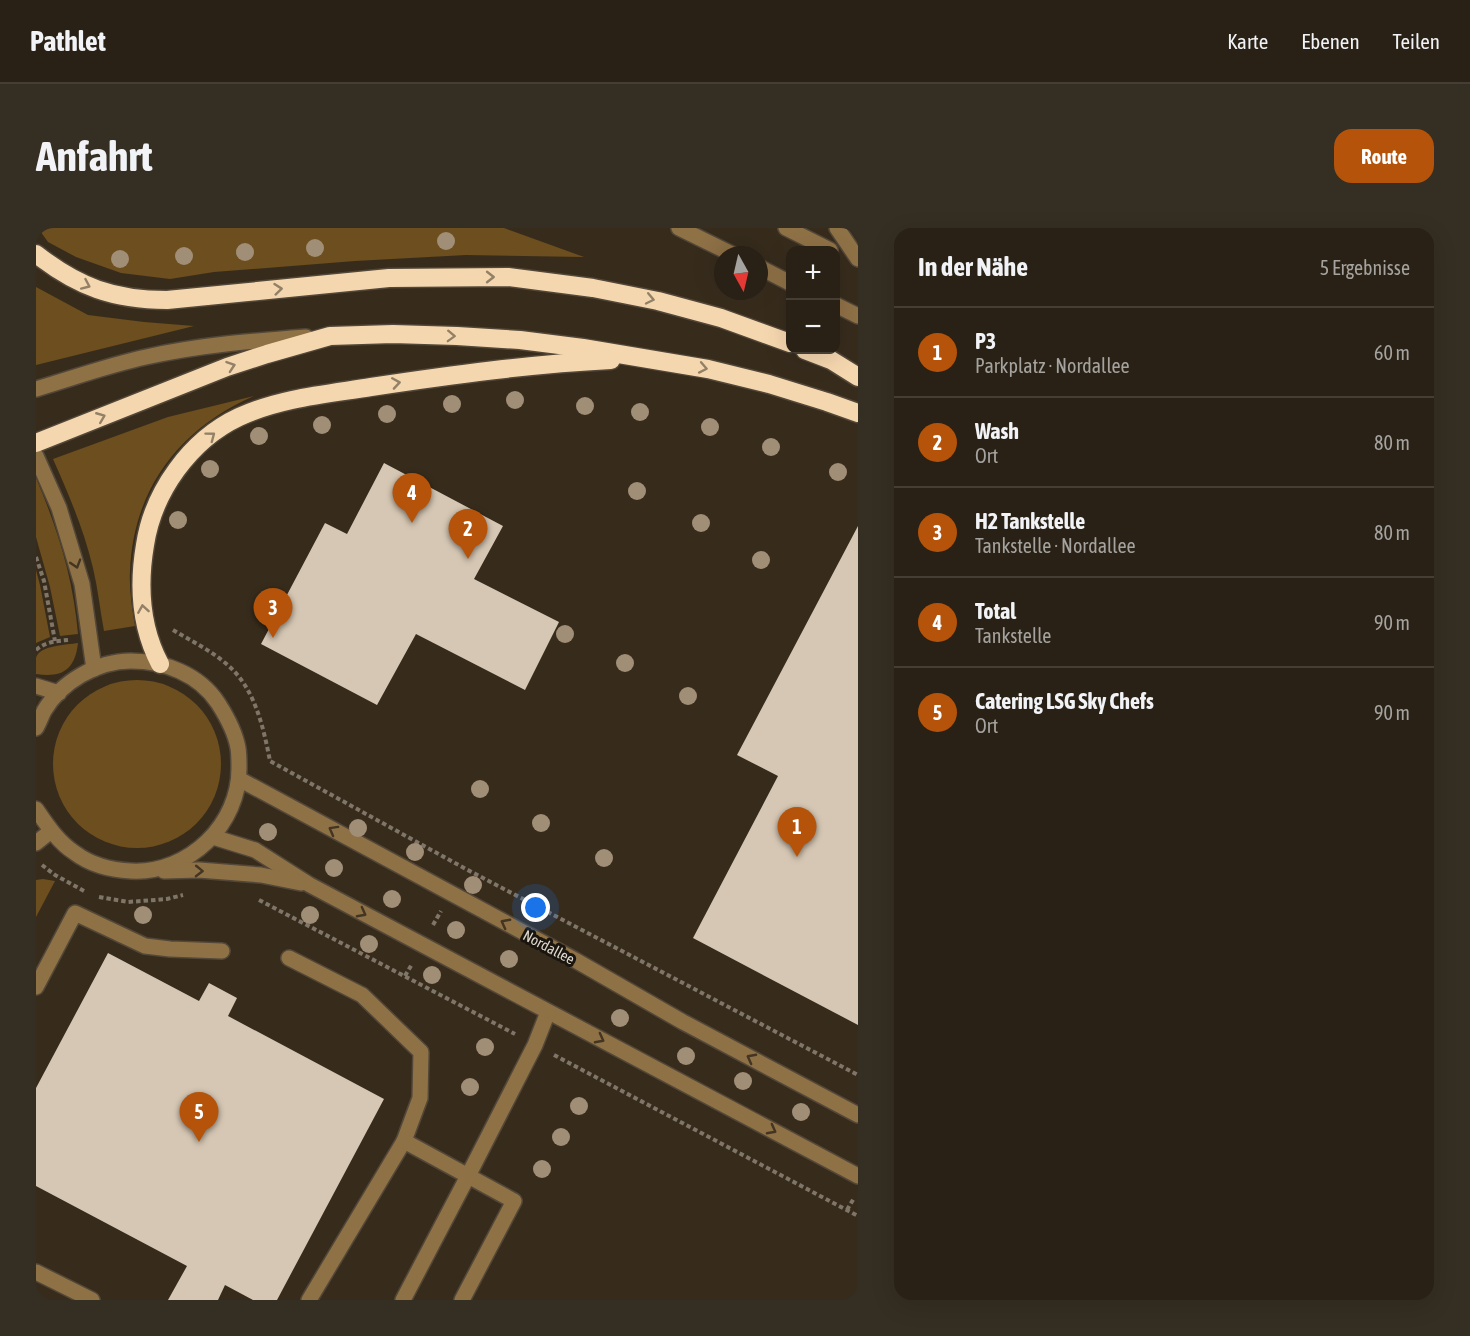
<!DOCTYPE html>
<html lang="de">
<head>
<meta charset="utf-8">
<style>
  :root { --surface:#292115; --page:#352e22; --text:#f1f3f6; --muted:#a5a3a0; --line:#453e34; --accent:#b45309 }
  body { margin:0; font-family:"Asap Condensed",sans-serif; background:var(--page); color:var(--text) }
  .controls { position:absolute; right:18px; top:18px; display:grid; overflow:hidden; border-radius:12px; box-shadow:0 6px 24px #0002 }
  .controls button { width:54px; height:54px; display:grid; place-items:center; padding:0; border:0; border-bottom:2px solid var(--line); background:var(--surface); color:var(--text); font:30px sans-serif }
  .compass { position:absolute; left:678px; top:18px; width:54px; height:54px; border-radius:50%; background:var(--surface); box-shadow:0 6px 24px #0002; rotate:172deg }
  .you { position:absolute; left:500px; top:680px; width:21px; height:21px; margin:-15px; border:4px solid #fff; border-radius:50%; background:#1a73e8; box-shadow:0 0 0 9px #1a73e833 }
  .badge { display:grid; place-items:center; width:39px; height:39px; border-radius:50%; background:var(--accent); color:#fff; font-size:20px; font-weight:700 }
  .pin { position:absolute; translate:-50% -50px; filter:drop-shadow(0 2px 3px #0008) }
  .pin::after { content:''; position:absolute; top:32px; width:21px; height:18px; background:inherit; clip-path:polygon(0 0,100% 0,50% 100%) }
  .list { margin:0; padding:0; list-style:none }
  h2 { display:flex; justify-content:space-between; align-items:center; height:78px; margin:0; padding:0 24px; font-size:26px }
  h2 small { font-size:20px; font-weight:400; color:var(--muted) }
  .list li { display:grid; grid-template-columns:39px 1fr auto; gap:18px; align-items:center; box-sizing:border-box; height:90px; padding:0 24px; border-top:2px solid var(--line) }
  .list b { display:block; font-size:22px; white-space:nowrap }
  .list p { margin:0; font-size:20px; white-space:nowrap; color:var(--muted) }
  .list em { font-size:20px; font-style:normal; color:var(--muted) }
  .map { position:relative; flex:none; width:822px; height:1072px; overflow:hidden; border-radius:18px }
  header { display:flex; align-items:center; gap:36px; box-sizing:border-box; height:84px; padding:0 30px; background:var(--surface); border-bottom:2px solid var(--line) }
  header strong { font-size:28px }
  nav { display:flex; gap:33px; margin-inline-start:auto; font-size:21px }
  .intro { display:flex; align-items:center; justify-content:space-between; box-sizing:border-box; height:144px; padding:0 36px }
  h1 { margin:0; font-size:42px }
  .button { padding:15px 27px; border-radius:18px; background:var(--accent); color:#fff; font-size:21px; font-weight:700 }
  main { display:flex; gap:36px; padding:0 36px }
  aside { flex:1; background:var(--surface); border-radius:18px; box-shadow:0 6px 24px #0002 }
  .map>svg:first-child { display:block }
</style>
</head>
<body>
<header>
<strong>Pathlet</strong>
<nav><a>Karte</a><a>Ebenen</a><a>Teilen</a></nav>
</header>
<div class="intro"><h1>Anfahrt</h1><a class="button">Route</a></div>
<main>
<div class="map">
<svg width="822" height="1072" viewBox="0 0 822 1072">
  <rect width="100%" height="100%" fill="#372c1c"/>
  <g fill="#6d4e1f">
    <polygon points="2,0 468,0 548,29 430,27 319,33 178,44 134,51 85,45 40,29 12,14"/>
    <polygon points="0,59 52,87 108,94 158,98 0,137"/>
    <path d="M218,168C144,200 97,261 94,343C93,361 96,380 99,398L68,403C64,382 62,361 57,340C48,302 33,267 17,231L132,189Z"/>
    <path d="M0,250C22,302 37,349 42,406L24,408L14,359L0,309Z"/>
    <polygon points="0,342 4,357 14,409 0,415"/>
    <path d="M42,415C39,442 26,450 0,446C0,441 0,434 0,430C3,417 31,417 42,415Z"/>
    <circle cx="101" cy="536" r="84"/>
    <polygon points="7,651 19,653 0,689 0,652"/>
  </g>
  <g fill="#d6c7b4">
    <polygon points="348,235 467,298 438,351 523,394 489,462 380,406 341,477 225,416 289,295 311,306"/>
    <polygon points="822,298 822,797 657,710 742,548 701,527"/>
    <polygon points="72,725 163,773 173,755 201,770 192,788 348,871 241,1072 217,1072 189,1057 182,1072 132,1072 151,1038 0,958 0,860"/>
  </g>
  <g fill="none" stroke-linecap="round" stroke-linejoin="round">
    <defs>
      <g id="minor">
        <polyline points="643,0 698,27"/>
        <polyline points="750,0 794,22"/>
        <polyline points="801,0 822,31"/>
        <polyline points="723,39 754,55"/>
        <polyline points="800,77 822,88"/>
        <path d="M0,161C37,150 73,137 110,129C163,117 216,113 270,109"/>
        <polyline points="0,228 23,280 46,356 58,441"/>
        <polyline points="0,458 23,465"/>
        <path d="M0,500C3,495 5,489 8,483C25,454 61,433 95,433C128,433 163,446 182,475C191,489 199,503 202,520C203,526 203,533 203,539C204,596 153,646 95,643C75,642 55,637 39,625C22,614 11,597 0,581"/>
        <polyline points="203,551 539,732 647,794 822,887"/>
        <polyline points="177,609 219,622 274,657 822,948"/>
        <polyline points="0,615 15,603"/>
        <polyline points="128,643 163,642 225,647 265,655"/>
        <polyline points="253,730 326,767 385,824 384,870 368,913 273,1072"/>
        <polyline points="0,759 39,685 109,718 134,721 186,723"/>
        <polyline points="368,913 478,973 426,1072"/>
        <polyline points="0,1044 56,1072"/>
        <polyline points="367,1072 432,948 499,817 512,784"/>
      </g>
      <g id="highway">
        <path d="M0,26C42,59 78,72 131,72L353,50L472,49L557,60L622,73L685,90L754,115"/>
        <polyline points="769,122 795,132 822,149"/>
        <polyline points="0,215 191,139 231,126 294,108 357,106 421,108 484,112 547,120 672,141 733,156 791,174 822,185"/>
        <path d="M124,436C104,398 102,358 109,317C117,264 154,212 203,189C244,170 291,166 335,159C415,147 495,136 575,132"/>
      </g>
    </defs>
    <use href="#minor" stroke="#524738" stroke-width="18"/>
    <use href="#highway" stroke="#524738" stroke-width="21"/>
    <g stroke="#7f7568" stroke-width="4" stroke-dasharray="4.5 3" stroke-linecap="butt">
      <polyline points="0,329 8,353 19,413"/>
      <path d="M137,402C154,412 172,421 188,434C218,457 227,497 234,533L428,640L822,847"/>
      <path d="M0,422C9,414 20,413 32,412"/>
      <polyline points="6,637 19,647 48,663"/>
      <polyline points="63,669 92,674 131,671 147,667"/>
      <polyline points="223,672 479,806"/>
      <polyline points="397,697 405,683"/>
      <polyline points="369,748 376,736"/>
      <polyline points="518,827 822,988"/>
      <polyline points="811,982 818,970"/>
    </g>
    <use href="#minor" stroke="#8f7146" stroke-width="15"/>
    <use href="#highway" stroke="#f5d7af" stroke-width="18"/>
  </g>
  <g fill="#a18e76">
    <circle cx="410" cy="13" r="9"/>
    <circle cx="279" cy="20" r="9"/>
    <circle cx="209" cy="24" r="9"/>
    <circle cx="148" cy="28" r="9"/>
    <circle cx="84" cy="31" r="9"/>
    <circle cx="479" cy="172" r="9"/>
    <circle cx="416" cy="176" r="9"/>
    <circle cx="549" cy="178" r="9"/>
    <circle cx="604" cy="184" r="9"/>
    <circle cx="351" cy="186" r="9"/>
    <circle cx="286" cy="197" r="9"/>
    <circle cx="674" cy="199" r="9"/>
    <circle cx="223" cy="208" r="9"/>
    <circle cx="735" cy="219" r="9"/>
    <circle cx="174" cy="241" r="9"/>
    <circle cx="802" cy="244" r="9"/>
    <circle cx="601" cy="263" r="9"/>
    <circle cx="142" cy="292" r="9"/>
    <circle cx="665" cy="295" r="9"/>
    <circle cx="725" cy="332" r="9"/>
    <circle cx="529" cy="406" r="9"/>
    <circle cx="589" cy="435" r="9"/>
    <circle cx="652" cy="468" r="9"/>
    <circle cx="444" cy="561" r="9"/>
    <circle cx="505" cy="595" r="9"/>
    <circle cx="322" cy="600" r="9"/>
    <circle cx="232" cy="604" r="9"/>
    <circle cx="379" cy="624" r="9"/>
    <circle cx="568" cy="630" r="9"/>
    <circle cx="298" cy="640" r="9"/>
    <circle cx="437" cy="657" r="9"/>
    <circle cx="356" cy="671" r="9"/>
    <circle cx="107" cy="687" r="9"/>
    <circle cx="274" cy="687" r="9"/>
    <circle cx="420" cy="702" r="9"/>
    <circle cx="333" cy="716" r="9"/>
    <circle cx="473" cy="731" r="9"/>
    <circle cx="396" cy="747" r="9"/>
    <circle cx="584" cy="790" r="9"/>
    <circle cx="449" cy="819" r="9"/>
    <circle cx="650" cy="828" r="9"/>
    <circle cx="707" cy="853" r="9"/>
    <circle cx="434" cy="859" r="9"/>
    <circle cx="543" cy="878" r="9"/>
    <circle cx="765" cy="884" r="9"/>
    <circle cx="525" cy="909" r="9"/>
    <circle cx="506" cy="941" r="9"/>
  </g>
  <defs><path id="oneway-chevron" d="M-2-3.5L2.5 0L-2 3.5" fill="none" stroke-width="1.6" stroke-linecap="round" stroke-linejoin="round" transform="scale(1.5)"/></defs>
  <g stroke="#928067">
    <use href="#oneway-chevron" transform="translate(454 49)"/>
    <use href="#oneway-chevron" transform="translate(50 57) rotate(24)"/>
    <use href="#oneway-chevron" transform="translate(242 61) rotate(-6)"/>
    <use href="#oneway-chevron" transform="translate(614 71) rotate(12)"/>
    <use href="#oneway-chevron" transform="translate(415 108) rotate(2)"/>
    <use href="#oneway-chevron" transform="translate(195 138) rotate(-19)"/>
    <use href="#oneway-chevron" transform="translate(667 140) rotate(11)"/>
    <use href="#oneway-chevron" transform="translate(360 155) rotate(-9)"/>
    <use href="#oneway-chevron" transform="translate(65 189) rotate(-22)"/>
    <use href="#oneway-chevron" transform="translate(175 208) rotate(-37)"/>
    <use href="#oneway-chevron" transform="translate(107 381) rotate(-99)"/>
  </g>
  <g stroke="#433522">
    <use href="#oneway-chevron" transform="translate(40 336) rotate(73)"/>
    <use href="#oneway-chevron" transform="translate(297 602) rotate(-151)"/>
    <use href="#oneway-chevron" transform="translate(163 643) rotate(1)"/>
    <use href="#oneway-chevron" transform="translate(326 685) rotate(28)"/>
    <use href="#oneway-chevron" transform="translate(469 695) rotate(-152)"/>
    <use href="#oneway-chevron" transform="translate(564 811) rotate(28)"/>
    <use href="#oneway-chevron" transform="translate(715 830) rotate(-152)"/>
    <use href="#oneway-chevron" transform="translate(736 902) rotate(28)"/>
  </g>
  <g text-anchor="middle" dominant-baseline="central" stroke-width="6" stroke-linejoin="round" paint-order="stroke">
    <g font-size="15" fill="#ddd6cc" stroke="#1a150e">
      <text transform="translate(513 719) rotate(28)">Nordallee</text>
    </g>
  </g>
</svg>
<div class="controls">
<button>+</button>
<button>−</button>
</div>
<svg class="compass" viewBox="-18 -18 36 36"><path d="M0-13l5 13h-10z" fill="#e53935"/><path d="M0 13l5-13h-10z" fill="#a5a3a0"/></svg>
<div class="you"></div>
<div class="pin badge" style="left:761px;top:629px">1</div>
<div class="pin badge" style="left:432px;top:331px">2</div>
<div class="pin badge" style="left:237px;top:410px">3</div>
<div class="pin badge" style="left:376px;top:295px">4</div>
<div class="pin badge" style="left:163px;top:914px">5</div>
</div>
<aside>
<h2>In der Nähe<small>5 Ergebnisse</small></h2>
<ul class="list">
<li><span class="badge">1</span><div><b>P3</b><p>Parkplatz · Nordallee</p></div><em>60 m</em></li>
<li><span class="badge">2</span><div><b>Wash</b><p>Ort</p></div><em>80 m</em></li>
<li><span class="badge">3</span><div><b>H2 Tankstelle</b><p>Tankstelle · Nordallee</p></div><em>80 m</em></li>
<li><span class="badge">4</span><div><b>Total</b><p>Tankstelle</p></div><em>90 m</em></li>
<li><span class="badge">5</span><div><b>Catering LSG Sky Chefs</b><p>Ort</p></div><em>90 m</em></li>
</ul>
</aside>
</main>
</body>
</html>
